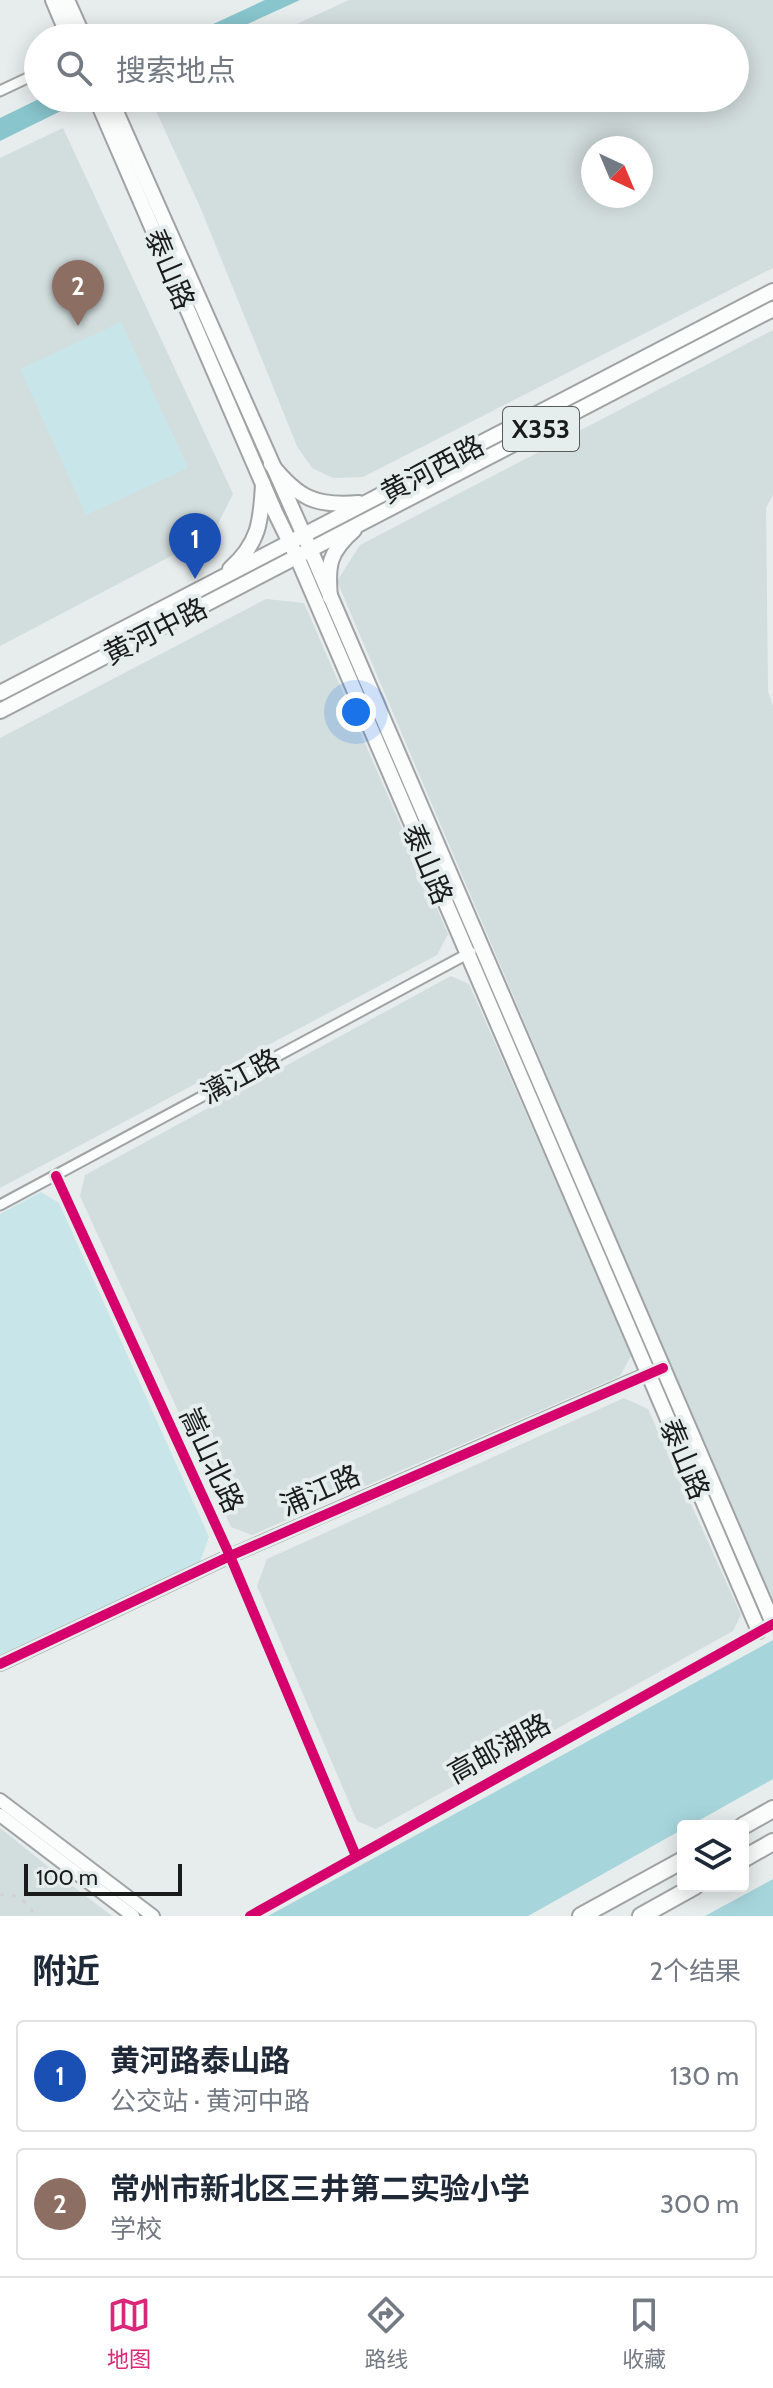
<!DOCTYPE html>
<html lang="zh">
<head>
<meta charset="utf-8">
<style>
  :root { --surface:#fff; --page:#f6f6f7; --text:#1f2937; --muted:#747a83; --line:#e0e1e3; --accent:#db2777 }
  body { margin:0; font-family:Cabin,"Noto Sans SC",sans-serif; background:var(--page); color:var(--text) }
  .controls { position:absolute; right:24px; bottom:24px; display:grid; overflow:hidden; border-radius:8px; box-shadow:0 4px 20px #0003 }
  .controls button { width:72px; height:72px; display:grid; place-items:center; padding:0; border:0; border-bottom:2px solid var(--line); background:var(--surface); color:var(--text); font:40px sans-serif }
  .compass { position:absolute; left:581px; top:136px; width:72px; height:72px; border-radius:50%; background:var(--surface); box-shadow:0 4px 20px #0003; rotate:136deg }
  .scale { position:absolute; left:24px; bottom:20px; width:158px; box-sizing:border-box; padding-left:8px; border:4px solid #1a1c1c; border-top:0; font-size:22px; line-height:28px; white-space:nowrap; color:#1a1c1c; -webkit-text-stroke:6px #e6eded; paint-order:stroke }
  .you { position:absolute; left:356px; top:712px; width:28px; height:28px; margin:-20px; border:6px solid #fff; border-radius:50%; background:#1a73e8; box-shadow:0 0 0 12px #1a73e833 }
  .badge { display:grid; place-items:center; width:52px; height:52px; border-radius:50%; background:var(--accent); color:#fff; font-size:26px; font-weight:700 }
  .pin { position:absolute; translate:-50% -66px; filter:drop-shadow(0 2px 4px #0008) }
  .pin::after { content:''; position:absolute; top:42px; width:28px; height:24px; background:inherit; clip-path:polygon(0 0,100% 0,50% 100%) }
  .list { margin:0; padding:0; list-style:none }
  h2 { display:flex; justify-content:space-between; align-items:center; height:104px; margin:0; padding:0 32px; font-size:34px }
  h2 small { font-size:26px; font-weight:400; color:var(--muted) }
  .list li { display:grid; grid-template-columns:52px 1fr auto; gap:24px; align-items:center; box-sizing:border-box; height:112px; margin:0 16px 16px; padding:0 16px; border:2px solid var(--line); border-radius:8px }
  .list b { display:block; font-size:30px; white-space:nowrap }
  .list p { margin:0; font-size:26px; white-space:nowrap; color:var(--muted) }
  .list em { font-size:26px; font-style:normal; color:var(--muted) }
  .icon { flex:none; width:44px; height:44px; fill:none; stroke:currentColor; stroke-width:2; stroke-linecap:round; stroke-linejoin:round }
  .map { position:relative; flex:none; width:773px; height:1916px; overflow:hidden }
  .search { position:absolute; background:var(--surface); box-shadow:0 4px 20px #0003; left:24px; right:24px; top:24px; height:88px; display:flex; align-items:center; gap:20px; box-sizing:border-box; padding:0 28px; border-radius:44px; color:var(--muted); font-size:30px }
  .sheet { height:360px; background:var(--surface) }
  nav { display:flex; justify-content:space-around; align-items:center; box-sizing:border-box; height:112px; border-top:2px solid var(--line); background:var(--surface); font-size:22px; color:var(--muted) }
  nav a { display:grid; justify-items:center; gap:4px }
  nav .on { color:var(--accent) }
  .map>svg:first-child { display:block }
</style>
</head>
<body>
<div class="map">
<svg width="773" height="1916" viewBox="0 0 773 1916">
  <rect width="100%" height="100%" fill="#e7ecec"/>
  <g fill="#d2ddde" fill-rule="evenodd">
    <path d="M349,0H773V268L363,477L333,478L312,468L297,446L201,209L150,98H735V38H266ZM593,148H641V196H593Z"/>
    <polygon points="63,128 233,494 213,534 0,646 0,158"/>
    <polygon points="773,330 773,495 766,508 768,691 773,706 773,1607 337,581 360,545"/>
    <polygon points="266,599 304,603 448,934 437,955 0,1188 0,738"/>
    <polygon points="451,976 469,984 632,1354 620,1376 252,1535 231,1527 80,1196 85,1175"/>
    <polygon points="624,1398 648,1409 741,1615 733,1631 376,1829 357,1821 257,1586 267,1559"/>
    <polygon points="0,1828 66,1881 112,1916 0,1916"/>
  </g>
  <g fill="#c8e6e9">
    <polygon points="121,322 188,468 86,515 20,369"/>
    <polygon points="41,1192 59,1203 209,1537 200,1562 0,1655 0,1214"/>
  </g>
  <g fill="#a6d6dc">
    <polygon points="773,1640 773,1779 689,1826 683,1826 683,1829 528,1916 268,1916"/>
    <polygon points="773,1879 773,1916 705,1916"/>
  </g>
  <g fill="#88c5cc">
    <polygon points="265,0 300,0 217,38 183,38"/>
    <polygon points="41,98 67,98 71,106 0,141 0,118"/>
  </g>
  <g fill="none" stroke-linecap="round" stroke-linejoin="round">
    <defs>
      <g id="minor">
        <polyline points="0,91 38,73"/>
        <polyline points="56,1176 230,1556 356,1856"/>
        <polyline points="0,1205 471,952"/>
        <polyline points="250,1916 773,1624"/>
      </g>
      <g id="tertiary">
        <polyline points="0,1664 230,1556 654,1371"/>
        <polyline points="0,1800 153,1916"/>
        <polyline points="0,1815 133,1916"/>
      </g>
      <g id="secondary">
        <polyline points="53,0 69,38"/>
        <polyline points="67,0 84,38"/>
        <polyline points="96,98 275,512 297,557 759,1631"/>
        <polyline points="110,98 310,549 773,1623"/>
      </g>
      <g id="primary">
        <path d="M271,464C298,498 316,507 359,503"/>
        <path d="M230,569C259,543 261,522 263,484"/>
        <path d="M330,597C327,565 329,552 354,530"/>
        <polyline points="0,693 773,291"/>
        <polyline points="0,711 773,309"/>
      </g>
      <g id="motorway">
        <polyline points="743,1826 773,1809"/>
        <polyline points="743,1859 773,1842"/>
        <polyline points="581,1916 683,1860"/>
        <polyline points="641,1916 695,1886"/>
      </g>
    </defs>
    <use href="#minor" stroke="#a0a3a4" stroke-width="13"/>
    <use href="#tertiary" stroke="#a0a3a4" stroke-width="16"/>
    <use href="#secondary" stroke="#a0a3a4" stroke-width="18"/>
    <use href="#primary" stroke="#a0a3a4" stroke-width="18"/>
    <use href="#motorway" stroke="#a0a3a4" stroke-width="20"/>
    <use href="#minor" stroke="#fbfcfc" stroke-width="9"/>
    <use href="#tertiary" stroke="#fbfcfc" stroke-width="12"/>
    <use href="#secondary" stroke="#fbfcfc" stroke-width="14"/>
    <use href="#primary" stroke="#fbfcfc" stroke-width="14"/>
    <use href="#motorway" stroke="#fbfcfc" stroke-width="16"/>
    <path stroke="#d2d3d3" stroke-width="3" stroke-dasharray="4 8" stroke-linecap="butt" d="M0,1895C18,1893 27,1901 35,1916"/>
    <defs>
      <g id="cycleway">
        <polyline points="56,1176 230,1556 356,1856"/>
        <polyline points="0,1664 230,1556 663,1368"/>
        <polyline points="250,1916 773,1624"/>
      </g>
    </defs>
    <use href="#cycleway" stroke="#e6eded" stroke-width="15"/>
    <use href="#cycleway" stroke="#d6006c" stroke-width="10"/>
  </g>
  <g text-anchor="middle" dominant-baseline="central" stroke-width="8" stroke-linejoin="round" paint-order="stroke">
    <rect fill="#e6eded" stroke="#575b5b" stroke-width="2" x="503" y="407" width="76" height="44" rx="6"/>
    <g font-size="26" font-weight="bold" fill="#1a1c1c">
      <text x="541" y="429">X353</text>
    </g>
    <g font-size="28" fill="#1a1c1c" stroke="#e6eded">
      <text transform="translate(170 269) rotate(67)">泰山路</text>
      <text transform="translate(432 469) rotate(-28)">黄河西路</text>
      <text transform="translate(155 631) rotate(-27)">黄河中路</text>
      <text transform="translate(428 864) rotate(67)">泰山路</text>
      <text transform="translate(240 1076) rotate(-28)">漓江路</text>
      <text transform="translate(685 1459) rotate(67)">泰山路</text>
      <text transform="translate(212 1460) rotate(65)">嵩山北路</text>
      <text transform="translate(320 1490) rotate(-24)">浦江路</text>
      <text transform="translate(499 1748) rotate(-29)">高邮湖路</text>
    </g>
  </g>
</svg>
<div class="controls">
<button><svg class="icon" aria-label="layers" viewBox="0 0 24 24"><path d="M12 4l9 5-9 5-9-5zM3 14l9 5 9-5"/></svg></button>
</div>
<svg class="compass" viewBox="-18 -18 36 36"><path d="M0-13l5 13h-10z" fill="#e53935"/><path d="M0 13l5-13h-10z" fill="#747a83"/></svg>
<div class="scale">100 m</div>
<div class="you"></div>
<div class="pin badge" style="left:195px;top:579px;background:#1a4fb4">1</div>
<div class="pin badge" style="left:78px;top:326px;background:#8d6e63">2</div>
<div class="search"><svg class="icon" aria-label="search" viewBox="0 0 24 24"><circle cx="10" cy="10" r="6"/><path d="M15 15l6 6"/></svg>搜索地点</div>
</div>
<section class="sheet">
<h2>附近<small>2个结果</small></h2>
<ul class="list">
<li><span class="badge" style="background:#1a4fb4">1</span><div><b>黄河路泰山路</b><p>公交站 · 黄河中路</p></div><em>130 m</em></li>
<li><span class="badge" style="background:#8d6e63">2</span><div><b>常州市新北区三井第二实验小学</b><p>学校</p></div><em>300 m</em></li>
</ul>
</section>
<nav>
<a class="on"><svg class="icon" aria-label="map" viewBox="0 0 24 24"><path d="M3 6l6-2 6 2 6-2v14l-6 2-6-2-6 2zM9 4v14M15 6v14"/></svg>地图</a>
<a><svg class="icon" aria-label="directions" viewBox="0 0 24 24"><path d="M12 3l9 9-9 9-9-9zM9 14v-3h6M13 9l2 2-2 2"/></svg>路线</a>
<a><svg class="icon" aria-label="saved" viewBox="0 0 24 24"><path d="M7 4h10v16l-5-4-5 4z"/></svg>收藏</a>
</nav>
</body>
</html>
